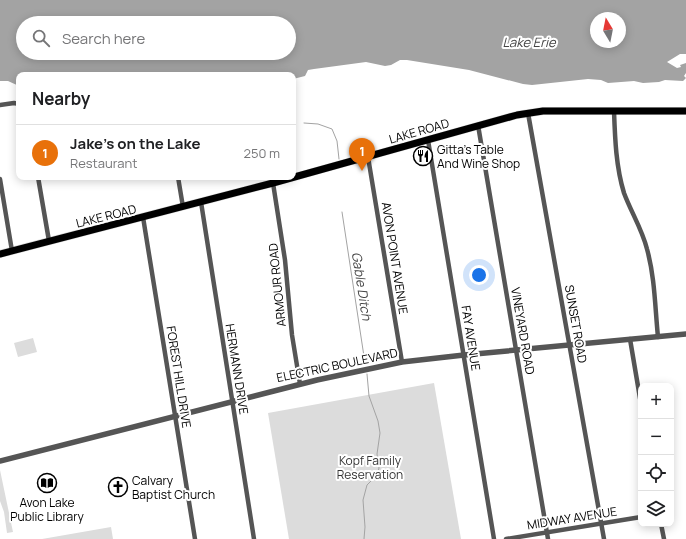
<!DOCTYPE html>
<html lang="en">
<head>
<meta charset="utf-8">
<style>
  :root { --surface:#fff; --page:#f2f2f2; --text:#202124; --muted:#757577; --line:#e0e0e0; --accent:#1a73e8 }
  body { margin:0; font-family:Manrope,sans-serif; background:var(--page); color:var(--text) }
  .controls { position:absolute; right:12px; bottom:12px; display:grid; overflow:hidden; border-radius:8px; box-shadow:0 2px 10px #0003 }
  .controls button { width:36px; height:36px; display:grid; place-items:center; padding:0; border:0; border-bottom:1px solid var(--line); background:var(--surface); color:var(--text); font:20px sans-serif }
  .compass { position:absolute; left:590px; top:12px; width:36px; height:36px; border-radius:50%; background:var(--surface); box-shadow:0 2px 10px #0003; rotate:350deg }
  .you { position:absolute; left:479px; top:275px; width:14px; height:14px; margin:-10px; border:3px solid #fff; border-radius:50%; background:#1a73e8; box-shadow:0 0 0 6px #1a73e833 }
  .badge { display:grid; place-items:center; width:26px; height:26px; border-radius:50%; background:var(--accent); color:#fff; font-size:13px; font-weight:700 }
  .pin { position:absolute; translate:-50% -33px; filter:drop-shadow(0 1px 2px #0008) }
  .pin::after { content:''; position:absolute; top:21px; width:14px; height:12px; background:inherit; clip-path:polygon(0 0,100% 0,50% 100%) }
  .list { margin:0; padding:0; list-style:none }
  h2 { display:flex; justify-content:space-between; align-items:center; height:52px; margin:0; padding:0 16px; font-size:17px }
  h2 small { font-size:13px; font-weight:400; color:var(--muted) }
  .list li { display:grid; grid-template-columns:26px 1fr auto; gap:12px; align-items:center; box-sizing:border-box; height:56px; padding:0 16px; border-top:1px solid var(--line) }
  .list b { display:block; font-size:15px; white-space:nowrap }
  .list p { margin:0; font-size:13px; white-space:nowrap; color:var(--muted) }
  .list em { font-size:13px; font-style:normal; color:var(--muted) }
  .icon { flex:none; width:22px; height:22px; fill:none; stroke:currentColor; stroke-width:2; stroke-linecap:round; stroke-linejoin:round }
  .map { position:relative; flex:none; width:686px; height:539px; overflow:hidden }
  .search { position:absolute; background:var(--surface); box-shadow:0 2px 10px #0003; left:16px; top:16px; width:280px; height:44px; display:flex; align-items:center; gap:10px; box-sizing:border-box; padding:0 14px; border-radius:22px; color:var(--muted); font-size:15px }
  .panel { position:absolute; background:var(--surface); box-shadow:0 2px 10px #0003; left:16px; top:72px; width:280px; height:108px; border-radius:8px }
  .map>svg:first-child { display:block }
</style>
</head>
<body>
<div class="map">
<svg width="686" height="539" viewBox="0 0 686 539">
  <rect width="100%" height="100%" fill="#fff"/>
  <g fill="#dcdcdc">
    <polygon points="33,338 37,352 18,357 14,343"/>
    <polygon points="434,383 461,539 289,539 268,413"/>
    <polygon points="0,470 13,532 7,533 4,512 0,501"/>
    <polygon points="111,527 113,539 42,539"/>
  </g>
  <path fill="#a3a3a3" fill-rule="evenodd" d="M0,0H686V54H680L667,62L677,68L681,67L680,65L686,63V73L684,76L686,78L683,81L665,80L659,82L643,83L634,81L608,83L601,80L588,79L532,85L523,84L469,70L407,60H400L391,65L385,66L366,62L314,69L308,70L305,76L293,79V75H19V86L8,81H0ZM596,18H620V42H596ZM23,23H289V53H23Z"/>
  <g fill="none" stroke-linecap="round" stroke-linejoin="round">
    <g stroke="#a3a3a3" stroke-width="1">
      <polyline points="304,123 318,124 332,129 337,141 339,159"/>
      <polyline points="342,212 365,363"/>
      <polyline points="364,539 365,527 363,500 367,485 377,475 379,468 377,454 380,433 378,421 369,396 367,374"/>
    </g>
    <defs>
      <polyline id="primary" points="0,254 273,183 517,115 543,111 686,111"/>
    </defs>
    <use href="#primary" stroke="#dbdbdb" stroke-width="8"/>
    <g stroke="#555" stroke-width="4.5">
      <polyline points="0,105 14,103 19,104"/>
      <path d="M614,111C615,139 616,167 624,193C631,212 642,229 647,249C655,278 655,308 658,337"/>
      <polyline points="528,113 604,539"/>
      <polyline points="478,125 548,539"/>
      <polyline points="428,140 494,539"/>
      <polyline points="368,157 402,362"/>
      <polyline points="38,177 49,241"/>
      <polyline points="178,177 183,207"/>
      <polyline points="0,179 12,251"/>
      <polyline points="273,183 285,260 292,335 300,384"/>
      <polyline points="201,202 254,539"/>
      <polyline points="143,217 195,539"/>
      <polyline points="630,339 641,404"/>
      <polyline points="661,524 664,539"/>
      <polyline points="506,539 641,517"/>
    </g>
    <polyline stroke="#555" stroke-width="5.5" points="0,461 317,380 402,362 464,355 686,334"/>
    <use href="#primary" stroke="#000" stroke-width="7"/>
  </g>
  <defs>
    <symbol id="restaurant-ring" viewBox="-11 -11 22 22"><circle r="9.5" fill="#fff" stroke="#000" stroke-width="1.5"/><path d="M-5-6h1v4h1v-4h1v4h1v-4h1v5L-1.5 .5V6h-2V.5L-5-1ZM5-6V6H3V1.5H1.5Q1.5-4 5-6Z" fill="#000"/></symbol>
    <symbol id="library-ring" viewBox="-11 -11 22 22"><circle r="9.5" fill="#fff" stroke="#000" stroke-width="1.5"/><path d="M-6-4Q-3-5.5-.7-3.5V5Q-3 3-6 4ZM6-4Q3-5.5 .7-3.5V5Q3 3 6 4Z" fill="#000"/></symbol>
    <symbol id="church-ring" viewBox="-11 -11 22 22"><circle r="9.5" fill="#fff" stroke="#000" stroke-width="1.5"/><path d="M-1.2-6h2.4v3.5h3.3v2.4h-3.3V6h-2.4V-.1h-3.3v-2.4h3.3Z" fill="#000"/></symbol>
  </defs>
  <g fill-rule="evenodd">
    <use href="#restaurant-ring" x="412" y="145" width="22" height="22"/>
    <use href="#library-ring" x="36" y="472" width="22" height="22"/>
    <use href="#church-ring" x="107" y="476" width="22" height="22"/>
  </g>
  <g text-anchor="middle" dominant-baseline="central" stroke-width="4" stroke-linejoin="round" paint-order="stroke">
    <g font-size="12" fill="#000" stroke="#fff">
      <text transform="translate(419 131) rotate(-16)">LAKE ROAD</text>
      <text transform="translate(106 216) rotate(-14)">LAKE ROAD</text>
      <text transform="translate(395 258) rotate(81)">AVON POINT AVENUE</text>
      <text transform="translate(277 285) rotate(-96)">ARMOUR ROAD</text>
      <text transform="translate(576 324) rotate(80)">SUNSET ROAD</text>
      <text transform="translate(523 331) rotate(80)">VINEYARD ROAD</text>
      <text transform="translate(471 338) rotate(81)">FAY AVENUE</text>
      <text transform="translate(337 365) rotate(-12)">ELECTRIC BOULEVARD</text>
      <text transform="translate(237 369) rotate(81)">HERMANN DRIVE</text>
      <text transform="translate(179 377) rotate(81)">FOREST HILL DRIVE</text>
      <text transform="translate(572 518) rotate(-9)">MIDWAY AVENUE</text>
    </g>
    <g font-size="12" fill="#000" stroke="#fff" text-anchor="start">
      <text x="437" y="149">Gitta's Table<tspan x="437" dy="14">And Wine Shop</tspan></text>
      <text x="132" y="480">Calvary<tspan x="132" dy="14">Baptist Church</tspan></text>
      <text x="47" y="502" text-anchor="middle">Avon Lake<tspan x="47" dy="14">Public Library</tspan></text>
    </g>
    <g font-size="12" fill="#333" stroke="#fff">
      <text x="370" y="460">Kopf Family<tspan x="370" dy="14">Reservation</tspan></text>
    </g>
    <g font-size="13" font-style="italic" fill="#444" stroke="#fff">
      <text x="529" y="42">Lake Erie</text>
      <text transform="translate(362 286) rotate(81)">Gable Ditch</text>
    </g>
  </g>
</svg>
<div class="controls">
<button>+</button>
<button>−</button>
<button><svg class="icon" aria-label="locate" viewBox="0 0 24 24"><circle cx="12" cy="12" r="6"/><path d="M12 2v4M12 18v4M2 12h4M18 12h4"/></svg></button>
<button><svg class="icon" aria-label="layers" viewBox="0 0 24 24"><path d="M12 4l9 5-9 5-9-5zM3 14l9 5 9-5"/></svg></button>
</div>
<svg class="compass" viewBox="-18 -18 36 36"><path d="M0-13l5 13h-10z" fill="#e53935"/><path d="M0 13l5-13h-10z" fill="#757577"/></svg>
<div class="you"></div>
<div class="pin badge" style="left:362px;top:171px;background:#e8710a">1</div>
<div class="search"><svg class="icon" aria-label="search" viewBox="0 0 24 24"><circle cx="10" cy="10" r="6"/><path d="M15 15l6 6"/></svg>Search here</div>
<section class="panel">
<h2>Nearby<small></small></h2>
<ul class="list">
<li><span class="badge" style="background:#e8710a">1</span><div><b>Jake's on the Lake</b><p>Restaurant</p></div><em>250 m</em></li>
</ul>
</section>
</div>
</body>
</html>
